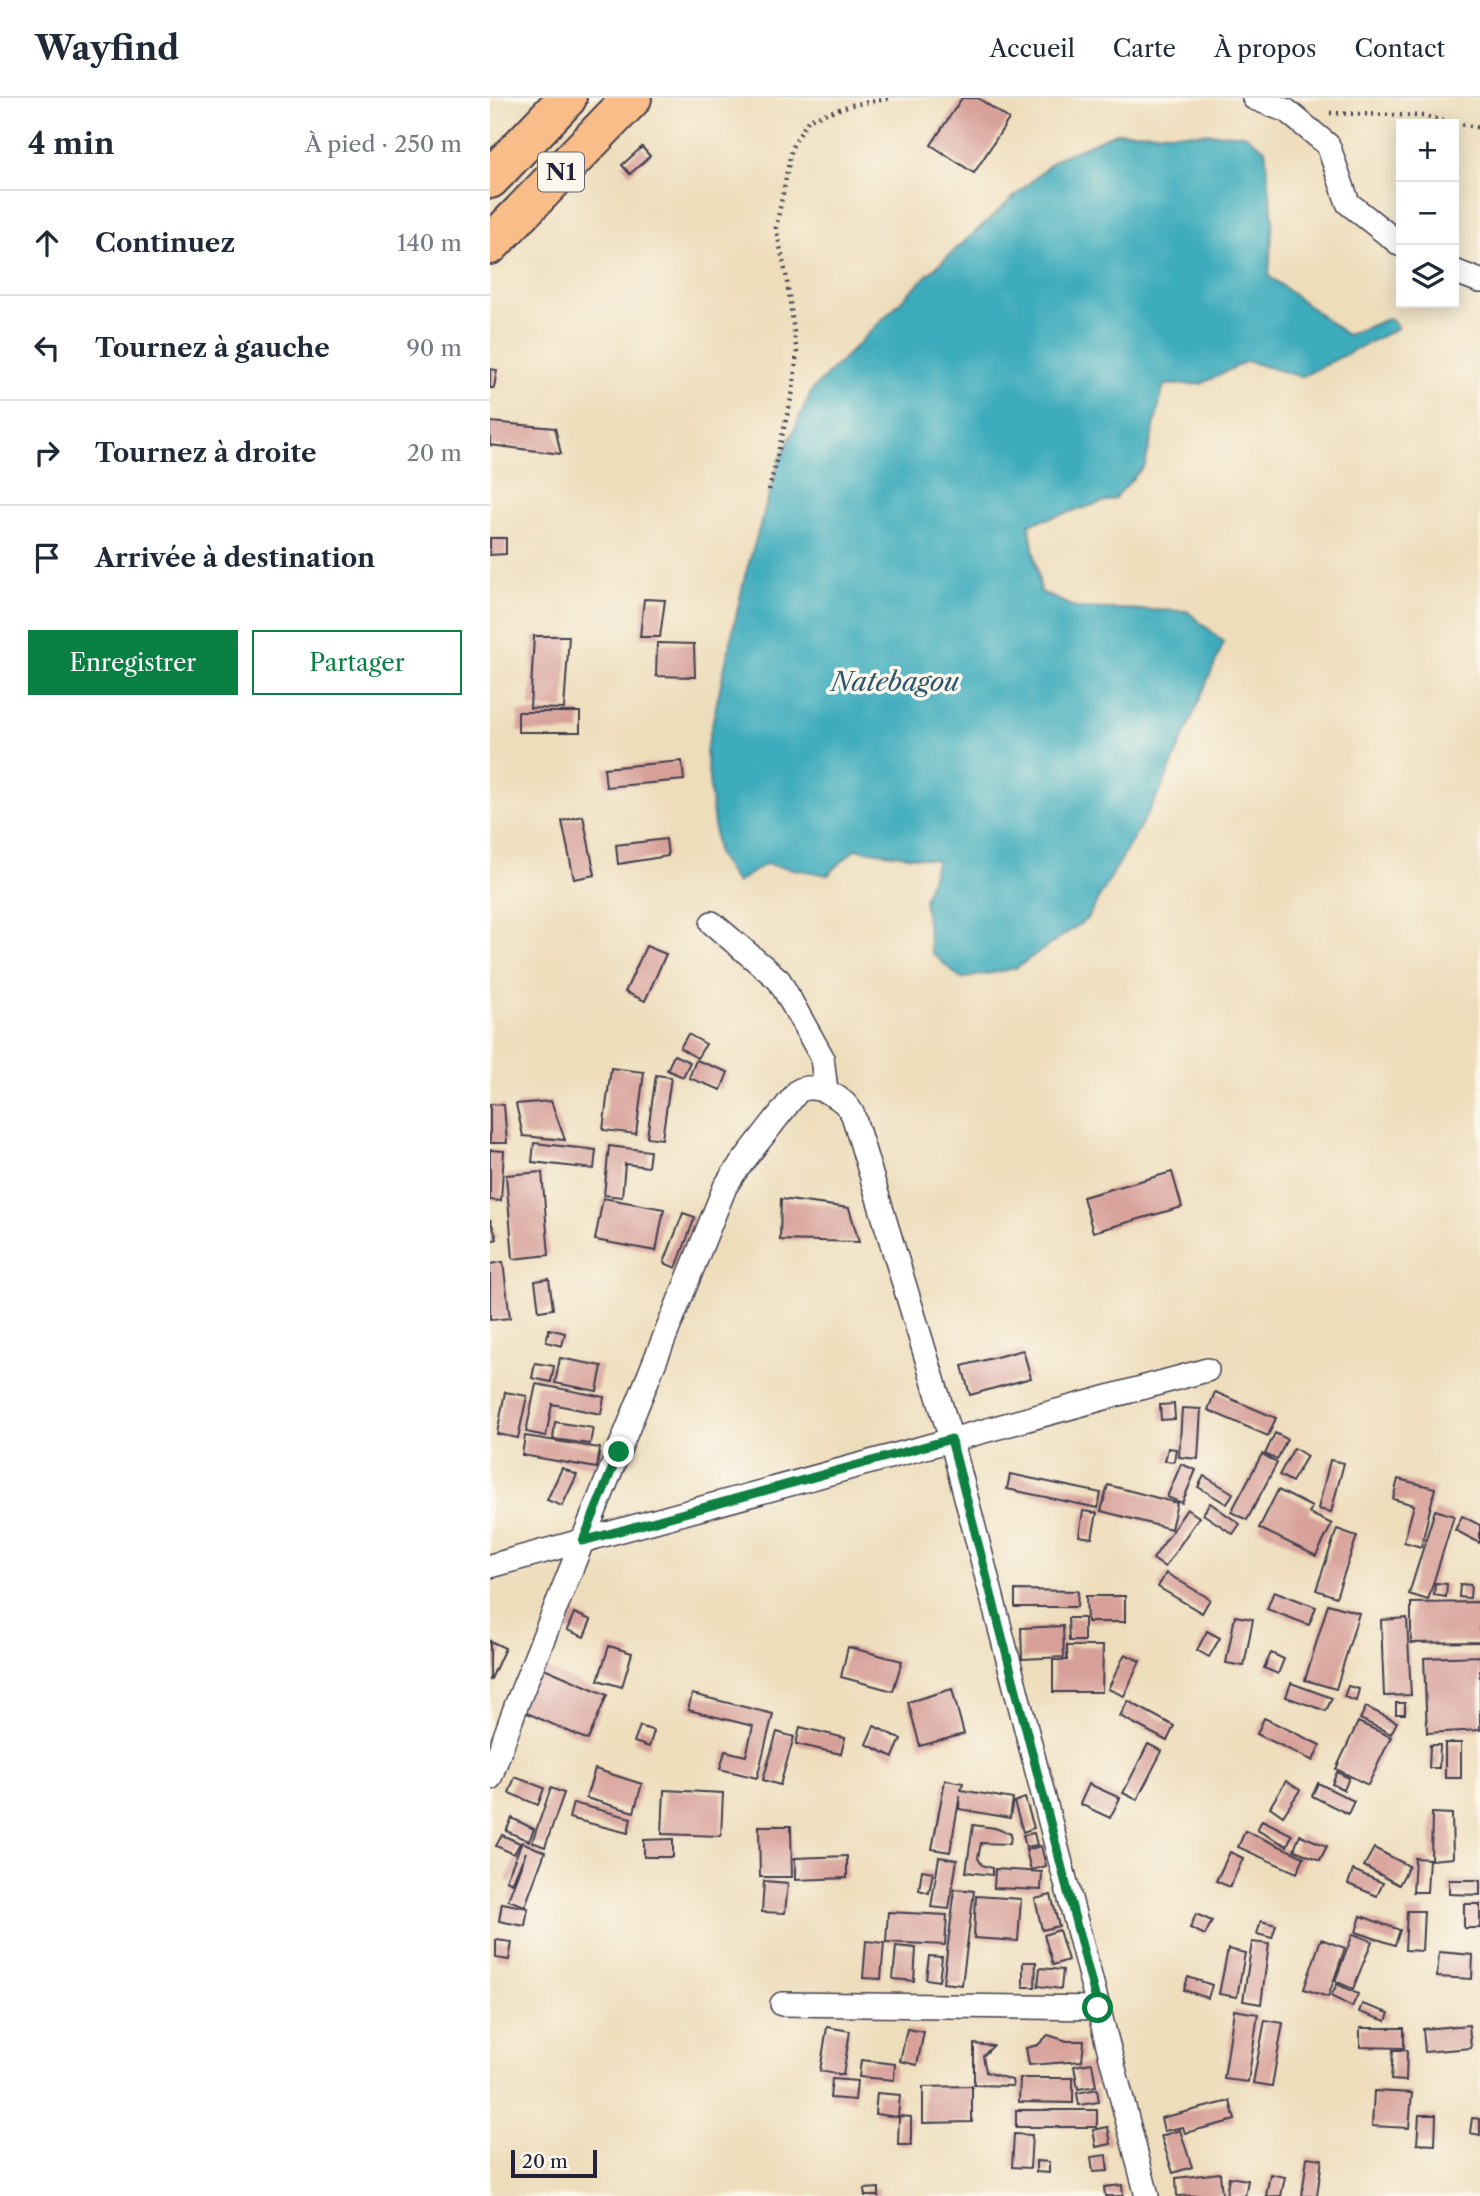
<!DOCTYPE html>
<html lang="fr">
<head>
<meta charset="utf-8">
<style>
  :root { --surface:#fff; --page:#f2f2f3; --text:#1f2937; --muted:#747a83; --line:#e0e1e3; --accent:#0b8043 }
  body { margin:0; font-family:"Libre Caslon Text",serif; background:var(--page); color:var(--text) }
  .controls { position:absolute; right:21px; top:21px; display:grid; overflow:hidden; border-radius:0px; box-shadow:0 4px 18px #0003 }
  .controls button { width:63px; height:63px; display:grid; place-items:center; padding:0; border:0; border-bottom:2px solid var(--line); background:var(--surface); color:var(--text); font:35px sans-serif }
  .scale { position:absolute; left:21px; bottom:18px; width:86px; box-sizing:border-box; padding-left:7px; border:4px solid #22223b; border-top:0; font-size:19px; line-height:24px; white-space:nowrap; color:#22223b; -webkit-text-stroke:5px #fbf7ec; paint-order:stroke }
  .stop { position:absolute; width:21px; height:21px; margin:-16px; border:5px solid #0b8043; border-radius:50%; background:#fff }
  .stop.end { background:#0b8043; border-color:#fff; box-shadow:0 2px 7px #0008 }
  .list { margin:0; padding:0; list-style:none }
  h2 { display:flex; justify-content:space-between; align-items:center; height:91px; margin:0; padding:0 28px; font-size:30px }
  h2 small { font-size:23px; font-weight:400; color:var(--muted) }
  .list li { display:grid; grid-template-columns:46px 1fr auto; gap:21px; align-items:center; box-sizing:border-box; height:105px; padding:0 28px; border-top:2px solid var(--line) }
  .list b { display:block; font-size:26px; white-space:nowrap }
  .list em { font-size:23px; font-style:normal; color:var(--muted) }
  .actions { display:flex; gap:14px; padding:21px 28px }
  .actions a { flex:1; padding:16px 0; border:2px solid var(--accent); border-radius:0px; text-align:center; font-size:24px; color:var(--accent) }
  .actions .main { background:var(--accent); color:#fff }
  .icon { flex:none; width:38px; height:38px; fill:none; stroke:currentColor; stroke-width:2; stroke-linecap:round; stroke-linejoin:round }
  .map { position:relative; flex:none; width:990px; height:2098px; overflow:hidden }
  header { display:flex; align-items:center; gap:42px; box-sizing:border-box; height:98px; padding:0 35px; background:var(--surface); border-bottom:2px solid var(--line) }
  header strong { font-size:33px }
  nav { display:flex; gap:38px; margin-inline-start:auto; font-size:24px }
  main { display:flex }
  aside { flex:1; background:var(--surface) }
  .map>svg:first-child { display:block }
</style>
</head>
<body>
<header>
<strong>Wayfind</strong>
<nav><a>Accueil</a><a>Carte</a><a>À propos</a><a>Contact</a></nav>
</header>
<main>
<aside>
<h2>4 min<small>À pied · 250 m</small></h2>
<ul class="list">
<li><svg class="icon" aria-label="ahead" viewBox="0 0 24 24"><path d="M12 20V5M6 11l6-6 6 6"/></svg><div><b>Continuez</b></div><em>140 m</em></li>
<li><svg class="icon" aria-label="left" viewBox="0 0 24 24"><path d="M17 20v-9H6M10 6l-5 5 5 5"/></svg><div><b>Tournez à gauche</b></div><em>90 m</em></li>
<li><svg class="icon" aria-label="right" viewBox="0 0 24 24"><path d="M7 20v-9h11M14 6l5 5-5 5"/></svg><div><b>Tournez à droite</b></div><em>20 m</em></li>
<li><svg class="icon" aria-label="arrive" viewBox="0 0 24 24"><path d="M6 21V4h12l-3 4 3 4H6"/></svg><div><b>Arrivée à destination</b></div></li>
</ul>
<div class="actions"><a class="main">Enregistrer</a><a>Partager</a></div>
</aside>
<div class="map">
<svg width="990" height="2098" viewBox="0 0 990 2098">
  <rect width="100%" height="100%" fill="#fbf7ec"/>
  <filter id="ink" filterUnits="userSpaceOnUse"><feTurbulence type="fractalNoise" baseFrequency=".0143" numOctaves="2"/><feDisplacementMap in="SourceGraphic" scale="14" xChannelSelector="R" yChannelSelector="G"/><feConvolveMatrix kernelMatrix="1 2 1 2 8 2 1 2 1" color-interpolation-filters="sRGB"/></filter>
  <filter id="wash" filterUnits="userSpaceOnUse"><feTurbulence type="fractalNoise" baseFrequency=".00686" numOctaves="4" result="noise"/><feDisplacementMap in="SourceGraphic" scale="28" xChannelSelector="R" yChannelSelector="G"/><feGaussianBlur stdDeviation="1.57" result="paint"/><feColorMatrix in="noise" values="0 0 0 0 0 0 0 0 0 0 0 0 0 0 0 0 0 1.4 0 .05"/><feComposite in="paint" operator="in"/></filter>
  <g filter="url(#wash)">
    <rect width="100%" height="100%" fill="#edb"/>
    <polygon fill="#3eacbc" stroke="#30677c" stroke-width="2" points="628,34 754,36 775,51 783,121 779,178 857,237 900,220 908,230 811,279 757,263 711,286 674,287 655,367 624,401 539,426 551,494 586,510 697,513 734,544 672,690 597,821 526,870 471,881 441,854 434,802 447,762 365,751 338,777 275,766 246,785 227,756 216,653 255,478 288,367 322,292 434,180 566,61"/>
    <g id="blocks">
      <g fill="#d7a099">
        <polygon points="472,0 488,0 519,21 484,75 441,47"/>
        <polygon points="152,49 160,58 140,76 132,67"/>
        <polygon points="0,271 7,272 4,290 0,290"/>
        <polygon points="0,324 65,330 71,356 0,347"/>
        <polygon points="0,440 16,440 16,456 0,457"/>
        <polygon points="154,501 175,502 170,539 150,539"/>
        <polygon points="44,538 79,538 74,611 40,610"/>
        <polygon points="167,545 204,546 205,579 166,578"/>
        <rect x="28" y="614" width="62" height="20"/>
        <polygon points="192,663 194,682 116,689 114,670"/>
        <polygon points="93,718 105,777 84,781 72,723"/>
        <polygon points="176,741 178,758 128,766 126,747"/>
        <polygon points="156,848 176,856 155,903 135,894"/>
        <polygon points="198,936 216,946 207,960 190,950"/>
        <polygon points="184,957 200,964 193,979 177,972"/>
        <polygon points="206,962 238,974 231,992 199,980"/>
        <polygon points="121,970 154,974 146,1036 113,1032"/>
        <polygon points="166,977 181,979 172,1041 157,1039"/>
        <polygon points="61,1003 75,1042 33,1038 26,1006"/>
        <polygon points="0,1006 14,1007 17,1045 0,1045"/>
        <polygon points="44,1045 106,1052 104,1071 42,1064"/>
        <polygon points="119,1048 160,1053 158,1069 135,1066 132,1099 114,1097"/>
        <polygon points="0,1052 14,1053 11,1103 0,1102"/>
        <polygon points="52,1074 59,1157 23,1161 16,1077"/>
        <polygon points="682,1074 692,1109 603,1134 593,1099"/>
        <polygon points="113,1100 174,1111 166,1153 105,1142"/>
        <polygon points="291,1101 359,1110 369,1144 290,1142"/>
        <polygon points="193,1115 205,1119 186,1170 174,1165"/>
        <polygon points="0,1121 7,1141 0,1143"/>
        <polygon points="13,1164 20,1220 0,1222 0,1166"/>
        <polygon points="59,1181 63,1211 49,1213 45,1183"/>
        <polygon points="59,1231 75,1235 72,1248 56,1244"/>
        <polygon points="533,1252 541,1280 480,1297 472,1268"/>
        <polygon points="70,1260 112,1268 107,1293 65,1285"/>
        <polygon points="45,1265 64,1268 61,1284 42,1280"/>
        <polygon points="46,1286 114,1299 111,1316 62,1306 56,1338 36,1334"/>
        <polygon points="15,1294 37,1298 28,1340 7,1336"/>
        <polygon points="725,1294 786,1320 778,1338 718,1312"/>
        <polygon points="684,1306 685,1321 671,1322 670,1307"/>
        <polygon points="692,1310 711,1311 708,1361 689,1359"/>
        <polygon points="65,1324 103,1330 100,1346 63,1341"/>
        <polygon points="785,1335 797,1341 787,1362 775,1356"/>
        <polygon points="35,1338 110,1350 107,1370 32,1357"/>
        <polygon points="678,1350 686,1351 684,1364 675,1363"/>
        <polygon points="804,1350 817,1358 802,1384 789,1377"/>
        <polygon points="772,1356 787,1365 757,1422 741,1414"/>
        <polygon points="840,1362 854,1365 841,1414 828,1411"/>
        <polygon points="691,1366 706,1372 692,1405 677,1399"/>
        <polygon points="72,1370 87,1377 72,1408 57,1402"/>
        <polygon points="520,1376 611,1395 608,1410 517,1391"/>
        <polygon points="714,1378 743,1395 737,1406 708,1389"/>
        <polygon points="908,1381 945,1390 931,1449 914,1444 924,1407 903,1401"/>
        <polygon points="618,1387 687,1405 681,1431 611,1413"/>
        <polygon points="788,1392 822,1409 819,1415 842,1426 826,1458 769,1430"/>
        <polygon points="720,1405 750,1426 743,1436 713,1416"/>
        <polygon points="697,1411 709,1419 675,1469 663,1461"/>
        <polygon points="945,1412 964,1418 938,1502 919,1496"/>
        <polygon points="593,1413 607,1415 602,1440 589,1438"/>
        <polygon points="972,1418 990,1427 990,1445 965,1432"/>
        <polygon points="847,1431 867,1438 846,1499 826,1492"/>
        <polygon points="676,1475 720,1501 712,1515 668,1489"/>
        <polygon points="945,1485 957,1486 956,1499 944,1497"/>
        <polygon points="970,1486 981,1487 980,1500 969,1499"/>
        <polygon points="525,1492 588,1493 587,1509 525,1509"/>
        <polygon points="784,1493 826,1509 819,1527 777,1511"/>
        <polygon points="596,1498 635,1498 635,1524 597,1524"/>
        <polygon points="990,1504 990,1544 921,1545 921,1505"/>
        <polygon points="838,1506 869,1515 846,1591 815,1582"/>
        <polygon points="84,1515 101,1522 94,1539 77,1532"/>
        <polygon points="745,1518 763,1521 754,1568 736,1565"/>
        <polygon points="578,1520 594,1520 594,1543 579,1543"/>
        <polygon points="917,1520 921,1597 894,1598 891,1522"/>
        <polygon points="573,1528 574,1559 532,1561 531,1530"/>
        <polygon points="717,1533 730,1540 719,1559 707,1552"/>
        <polygon points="0,1543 15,1550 0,1583"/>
        <polygon points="119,1548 142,1555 132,1589 108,1582"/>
        <polygon points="577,1548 613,1548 612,1594 563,1594 563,1562 577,1562"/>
        <polygon points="358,1549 412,1563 403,1593 351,1579"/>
        <polygon points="781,1555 794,1561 788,1576 774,1570"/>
        <polygon points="635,1556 650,1563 634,1598 618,1591"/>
        <polygon points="990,1558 990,1632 937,1635 934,1560"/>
        <polygon points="47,1567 117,1597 98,1642 28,1611"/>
        <polygon points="801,1585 842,1600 836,1613 796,1599"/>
        <polygon points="858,1588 869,1591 866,1603 854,1599"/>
        <polygon points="462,1591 474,1636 430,1648 418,1604"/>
        <polygon points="202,1596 283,1616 267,1680 230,1671 235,1653 256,1658 263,1628 198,1612"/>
        <polygon points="638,1603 684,1628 677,1643 630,1618"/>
        <rect x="906" y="1605" width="9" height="11"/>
        <polygon points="876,1609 907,1624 901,1636 870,1621"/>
        <polygon points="774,1620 830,1647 823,1663 767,1636"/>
        <polygon points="868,1624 901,1639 878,1687 846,1671"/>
        <polygon points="150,1628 164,1633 159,1649 144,1644"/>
        <polygon points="384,1628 411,1641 403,1659 376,1646"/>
        <polygon points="310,1629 355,1640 351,1656 306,1646"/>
        <polygon points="287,1634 304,1639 290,1687 273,1682"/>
        <rect x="955" y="1645" width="16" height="35"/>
        <polygon points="658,1646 672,1653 647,1702 633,1695"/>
        <polygon points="940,1647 950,1647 949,1670 939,1670"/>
        <polygon points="105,1671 152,1686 144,1714 96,1700"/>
        <polygon points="847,1674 859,1680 854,1692 842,1686"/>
        <polygon points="25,1679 54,1690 48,1707 19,1695"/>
        <polygon points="455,1682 473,1685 471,1692 523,1701 520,1720 469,1711 470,1697 460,1754 442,1751"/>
        <polygon points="796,1683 810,1692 793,1718 780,1709"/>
        <polygon points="828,1685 864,1703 858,1716 822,1698"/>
        <polygon points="599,1686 630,1700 620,1720 590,1706"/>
        <polygon points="61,1690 74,1695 55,1749 42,1744"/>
        <polygon points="174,1692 233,1695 231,1738 172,1736"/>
        <polygon points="535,1700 544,1730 533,1734 524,1704"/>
        <polygon points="83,1705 141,1720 138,1735 79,1720"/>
        <polygon points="942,1715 962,1716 963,1760 941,1762"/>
        <polygon points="22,1720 44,1731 39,1743 16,1733"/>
        <polygon points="772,1722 802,1737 797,1748 767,1732"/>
        <polygon points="483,1727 505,1730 521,1736 520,1746 491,1745 488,1760 492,1767 502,1770 502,1777 476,1774"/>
        <polygon points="269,1728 301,1728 302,1779 270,1779"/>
        <polygon points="755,1733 814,1759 807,1775 748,1749"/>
        <polygon points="544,1735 547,1747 536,1749 533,1737"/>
        <polygon points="12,1737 30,1745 24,1756 6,1748"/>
        <polygon points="810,1737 837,1748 830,1762 804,1752"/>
        <polygon points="183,1741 183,1759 154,1759 154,1742"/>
        <polygon points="32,1744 55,1754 35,1808 18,1802 36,1754 22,1785 16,1782"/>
        <polygon points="551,1748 556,1768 541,1772 536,1752"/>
        <polygon points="884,1750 919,1768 909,1787 874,1768"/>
        <polygon points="740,1754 753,1760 740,1789 726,1783"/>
        <polygon points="357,1758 357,1780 305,1782 305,1760"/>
        <polygon points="449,1759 467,1762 459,1811 441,1809"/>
        <polygon points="925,1760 939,1761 937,1794 923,1794"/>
        <polygon points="505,1771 552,1774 551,1792 504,1790"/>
        <polygon points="432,1772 443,1774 439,1795 429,1792"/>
        <polygon points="863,1772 893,1785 887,1798 858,1786"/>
        <polygon points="959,1782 990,1782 990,1797 959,1796"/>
        <polygon points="274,1783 298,1785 295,1815 272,1814"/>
        <polygon points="465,1791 484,1793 472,1887 453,1885"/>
        <polygon points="561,1797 569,1828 552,1832 545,1801"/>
        <polygon points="486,1798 531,1801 528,1843 484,1840"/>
        <polygon points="12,1805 38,1810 35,1828 9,1823"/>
        <rect x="974" y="1806" width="16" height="24"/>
        <polygon points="917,1813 934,1813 932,1853 915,1852"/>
        <polygon points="398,1814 457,1817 455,1847 396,1844"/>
        <polygon points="706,1816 722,1823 715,1837 700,1830"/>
        <polygon points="871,1818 910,1832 905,1847 866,1834"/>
        <polygon points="771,1823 786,1827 782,1840 767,1836"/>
        <polygon points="569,1832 578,1862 563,1867 554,1837"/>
        <polygon points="863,1836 882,1843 863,1891 845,1883"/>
        <polygon points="831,1841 855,1850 838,1899 814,1891"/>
        <polygon points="6,1842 22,1844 19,1862 6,1860"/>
        <polygon points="376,1843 394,1845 391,1881 373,1880"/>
        <polygon points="762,1844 779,1846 771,1906 753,1903"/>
        <polygon points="406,1848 426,1850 424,1883 403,1881"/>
        <polygon points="738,1851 755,1855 747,1899 729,1896"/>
        <polygon points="949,1854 983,1857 982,1881 947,1879"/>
        <polygon points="439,1858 452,1859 449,1883 436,1881"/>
        <polygon points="533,1864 546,1864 545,1889 533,1889"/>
        <polygon points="550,1870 573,1872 571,1891 548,1888"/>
        <polygon points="698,1879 722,1887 718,1900 694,1892"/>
        <polygon points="847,1886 868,1896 862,1909 841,1898"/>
        <polygon points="872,1906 899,1915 896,1923 869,1914"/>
        <polygon points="744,1912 768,1916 758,1984 734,1981"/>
        <polygon points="775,1922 793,1925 782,1988 763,1985"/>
        <polygon points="979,1927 981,1950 935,1954 933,1931"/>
        <polygon points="337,1929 360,1933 353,1977 330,1973"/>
        <polygon points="870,1930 914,1930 914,1950 870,1949"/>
        <polygon points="417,1931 434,1934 427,1967 410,1963"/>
        <polygon points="558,1937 577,1943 594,1943 592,1963 539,1967 536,1950 548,1947"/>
        <polygon points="484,1946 503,1948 493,1958 496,1974 522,1982 523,1988 484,1987"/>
        <polygon points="903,1952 917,1952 916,1983 901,1982"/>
        <polygon points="371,1962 405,1966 404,1982 369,1979"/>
        <polygon points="602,1965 606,1988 588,1991 584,1968"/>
        <polygon points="530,1980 583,1980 583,2005 529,2004"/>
        <polygon points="342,1981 367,1983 365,2002 340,2000"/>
        <polygon points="482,1988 482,2024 433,2025 433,1989"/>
        <polygon points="607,1991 609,2004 589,2007 587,1995"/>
        <polygon points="884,1993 922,1995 919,2030 882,2028"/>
        <polygon points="387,1995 410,1997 408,2019 385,2016"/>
        <polygon points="740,2003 745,2022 695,2035 693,2029 674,2033 671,2020"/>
        <rect x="526" y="2012" width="81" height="17"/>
        <polygon points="929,2017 946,2017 945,2047 927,2046"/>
        <polygon points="409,2018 421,2019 421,2047 408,2047"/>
        <polygon points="982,2020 990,2021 990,2037 980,2035"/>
        <polygon points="618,2029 621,2046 606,2049 603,2032"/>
        <polygon points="690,2032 702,2069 683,2075 671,2038"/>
        <polygon points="524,2036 542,2037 540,2070 522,2069"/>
        <polygon points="616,2057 618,2073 603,2074 601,2059"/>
        <polygon points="817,2059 832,2061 827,2098 812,2098"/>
        <polygon points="546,2063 559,2064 559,2075 546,2074"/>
        <polygon points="730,2075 732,2097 687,2098 686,2080"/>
        <polygon points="780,2076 795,2079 791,2098 776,2098"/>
        <polygon points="739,2079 758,2082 755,2098 736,2098"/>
        <polygon points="632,2087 633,2098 615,2098 614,2089"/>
        <polygon points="389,2090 389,2098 375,2098 374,2091"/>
      </g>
    </g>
  </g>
  <g filter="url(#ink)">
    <use href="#blocks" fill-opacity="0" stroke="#413e4e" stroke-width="2"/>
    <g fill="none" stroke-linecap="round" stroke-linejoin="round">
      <defs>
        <g id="street">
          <polyline points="764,0 797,13 838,47 858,105 911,147"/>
          <polyline points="964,173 990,183"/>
          <polyline points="222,825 289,882 332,959 336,993"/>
          <polyline points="0,1468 717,1272"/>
          <path d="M0,1680L26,1608L235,1089L244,1075L308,993C326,983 355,1000 363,1017L461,1341L657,2098"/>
          <polyline points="292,1906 608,1910"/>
        </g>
        <g id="highway">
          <polyline points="0,81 77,0"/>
          <polyline points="0,147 142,0"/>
        </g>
      </defs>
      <use href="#street" stroke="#413e4e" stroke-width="26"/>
      <use href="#highway" stroke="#413e4e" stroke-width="42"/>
      <g stroke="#413e4e" stroke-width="4.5" stroke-dasharray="2 5" stroke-linecap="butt">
        <polyline points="840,15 933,18 990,30"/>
        <polyline points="279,392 303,293 307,255 296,176 286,130 302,49 319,21 361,7 403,0"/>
      </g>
      <use href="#street" stroke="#fff" stroke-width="23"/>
      <use href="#highway" stroke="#f8bd89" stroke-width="38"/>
    </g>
  </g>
  <g fill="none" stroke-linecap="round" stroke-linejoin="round" filter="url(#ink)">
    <polyline stroke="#0b8043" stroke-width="9" points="129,1354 93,1443 461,1341 608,1910"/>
  </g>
  <g text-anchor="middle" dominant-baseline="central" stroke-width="7" stroke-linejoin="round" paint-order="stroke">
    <rect fill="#fbf7ec" stroke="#636270" stroke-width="2" x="48" y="54.5" width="46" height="39" rx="5"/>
    <g font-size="23" font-weight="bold" fill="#22223b">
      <text x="71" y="74">N1</text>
    </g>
    <g font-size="26" font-style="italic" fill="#2d596f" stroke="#fbf7ec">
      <text x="405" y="584">Natebagou</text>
    </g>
  </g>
</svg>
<div class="controls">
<button>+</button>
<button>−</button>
<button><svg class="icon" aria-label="layers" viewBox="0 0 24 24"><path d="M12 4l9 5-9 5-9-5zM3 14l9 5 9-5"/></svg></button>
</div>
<div class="scale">20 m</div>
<div class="stop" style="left:608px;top:1910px"></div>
<div class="stop end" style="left:129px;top:1354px"></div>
</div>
</main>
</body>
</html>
